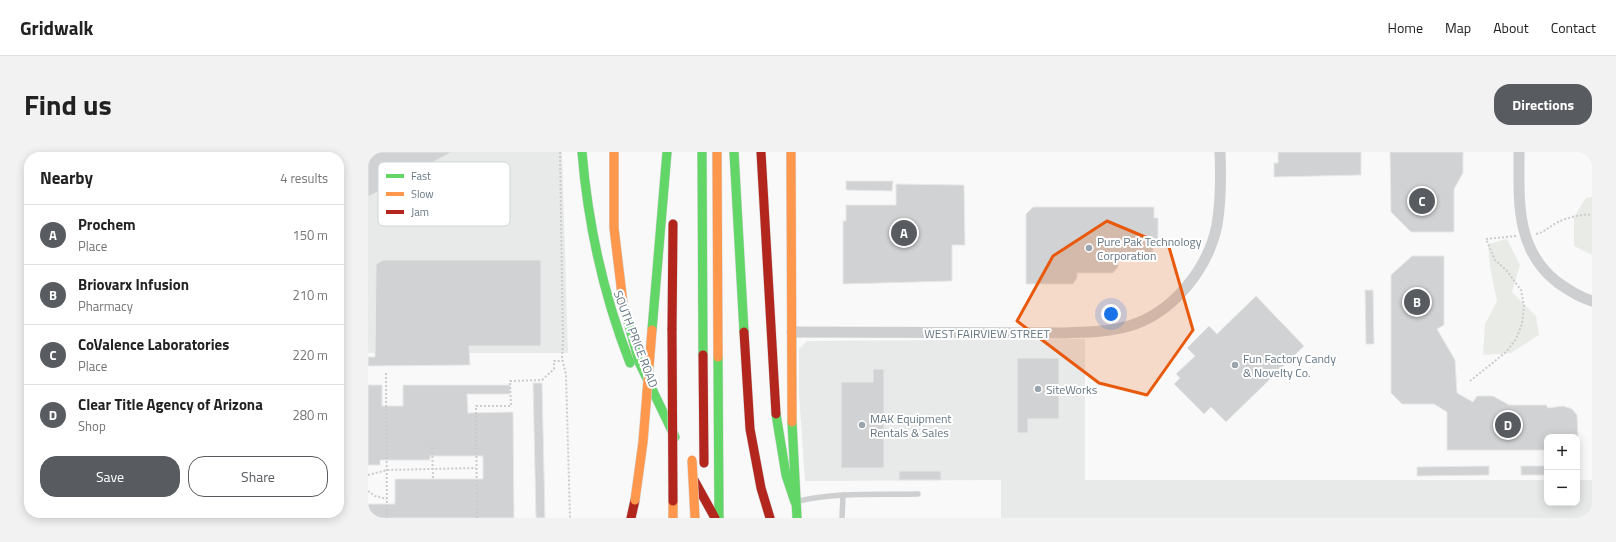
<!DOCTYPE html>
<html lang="en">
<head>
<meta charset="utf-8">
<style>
  :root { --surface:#fff; --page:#f2f2f2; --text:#222; --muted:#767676; --line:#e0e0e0; --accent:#585c60 }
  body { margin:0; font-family:"Titillium Web",sans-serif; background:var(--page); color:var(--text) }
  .controls { position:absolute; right:12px; bottom:12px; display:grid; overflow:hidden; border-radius:8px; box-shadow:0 2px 10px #0003 }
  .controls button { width:36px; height:36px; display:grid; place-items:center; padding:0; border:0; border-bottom:1px solid var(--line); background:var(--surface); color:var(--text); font:20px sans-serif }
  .you { position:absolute; left:743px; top:162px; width:14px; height:14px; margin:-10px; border:3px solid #fff; border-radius:50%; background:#1a73e8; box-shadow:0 0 0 6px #1a73e833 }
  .badge { display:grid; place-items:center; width:26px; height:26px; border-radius:50%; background:var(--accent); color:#fff; font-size:13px; font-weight:700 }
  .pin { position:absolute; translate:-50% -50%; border:2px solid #fff; box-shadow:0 1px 4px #0006 }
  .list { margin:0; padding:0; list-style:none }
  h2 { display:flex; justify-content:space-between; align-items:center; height:52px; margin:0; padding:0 16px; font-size:17px }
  h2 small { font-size:13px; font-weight:400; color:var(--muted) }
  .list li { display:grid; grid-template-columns:26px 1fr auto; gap:12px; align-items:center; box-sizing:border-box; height:60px; padding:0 16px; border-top:1px solid var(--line) }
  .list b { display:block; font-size:15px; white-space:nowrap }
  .list p { margin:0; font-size:13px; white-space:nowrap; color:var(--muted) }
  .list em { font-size:13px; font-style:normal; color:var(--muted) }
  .actions { display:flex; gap:8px; padding:12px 16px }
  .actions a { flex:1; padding:9px 0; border:1px solid var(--accent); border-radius:16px; text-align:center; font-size:14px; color:var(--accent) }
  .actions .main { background:var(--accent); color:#fff }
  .map { position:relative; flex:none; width:1224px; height:366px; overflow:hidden; border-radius:16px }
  header { display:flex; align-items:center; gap:24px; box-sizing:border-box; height:56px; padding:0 20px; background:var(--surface); border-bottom:1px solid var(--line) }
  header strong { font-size:19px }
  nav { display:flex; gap:22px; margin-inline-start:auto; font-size:14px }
  .intro { display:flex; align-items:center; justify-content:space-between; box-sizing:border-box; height:96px; padding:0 24px }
  h1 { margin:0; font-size:28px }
  .button { padding:10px 18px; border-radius:16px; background:var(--accent); color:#fff; font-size:14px; font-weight:700 }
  main { display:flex; gap:24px; padding:0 24px }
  aside { flex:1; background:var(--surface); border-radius:16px; box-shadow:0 2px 10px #0003 }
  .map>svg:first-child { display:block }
</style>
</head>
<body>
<header>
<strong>Gridwalk</strong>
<nav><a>Home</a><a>Map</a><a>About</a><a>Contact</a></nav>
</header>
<div class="intro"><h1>Find us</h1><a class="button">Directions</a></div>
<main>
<aside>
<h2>Nearby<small>4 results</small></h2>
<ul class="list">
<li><span class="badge">A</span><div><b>Prochem</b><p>Place</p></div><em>150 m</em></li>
<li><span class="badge">B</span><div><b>Briovarx Infusion</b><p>Pharmacy</p></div><em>210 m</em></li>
<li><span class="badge">C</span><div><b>CoValence Laboratories</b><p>Place</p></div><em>220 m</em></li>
<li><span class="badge">D</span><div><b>Clear Title Agency of Arizona</b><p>Shop</p></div><em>280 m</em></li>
</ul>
<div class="actions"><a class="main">Save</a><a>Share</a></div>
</aside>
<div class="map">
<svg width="1224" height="366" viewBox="0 0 1224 366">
  <rect width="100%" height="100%" fill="#f9f9f9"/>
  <g fill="#e8e9e9">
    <polygon points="0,0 194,0 200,201 0,201"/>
    <polygon points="717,187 717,328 1179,328 1179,351 1209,351 1209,328 1224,328 1224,366 633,366 633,328 437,329 431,241 431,197 439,189"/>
  </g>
  <g fill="#e8ebe6">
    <polygon points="1224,45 1224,103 1206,94 1206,65 1218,46"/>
    <polygon points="1139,87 1152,113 1144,140 1168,164 1171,183 1143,201 1115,203 1117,172 1129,149 1122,115 1120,92"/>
  </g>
  <g fill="#d0d2d3" stroke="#e8e8e8">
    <polygon points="0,0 84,0 0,45"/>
    <polygon points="910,0 993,0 993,23 906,25 906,11 910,11"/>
    <polygon points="1022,0 1095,0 1095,21 1086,37 1086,80 1043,80 1023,60"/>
    <polygon points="478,29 525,29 524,39 478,38"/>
    <polygon points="528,32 596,33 597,93 584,93 584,129 475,132 475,69 478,69 478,53 528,53"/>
    <polygon points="665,55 786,55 786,66 790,66 790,91 785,91 785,101 782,106 750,106 750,115 745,121 709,121 709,126 705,132 658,132 658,62"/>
    <polygon points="1044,104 1076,104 1076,173 1069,177 1087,208 1089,241 1105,250 1109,244 1125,244 1141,253 1178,253 1180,256 1195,254 1204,257 1209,263 1210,285 1179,285 1179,298 1079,298 1079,260 1066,252 1034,252 1023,241 1023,123"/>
    <polygon points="15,108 173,108 173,194 101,194 102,213 0,214 0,205 7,205 8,112"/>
    <polygon points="997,138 1005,138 1006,192 998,192"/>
    <polygon points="888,144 936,194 858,270 843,255 836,262 806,232 812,226 808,222 827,204 819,196 841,174 849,182"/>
    <polygon points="649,206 691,206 691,267 660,267 660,281 649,281"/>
    <polygon points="505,217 516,217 516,316 473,316 473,230 505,230"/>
    <polygon points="165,231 174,231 177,366 168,366"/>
    <polygon points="0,233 14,233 14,254 35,254 35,233 142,233 142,242 99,242 100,261 145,260 146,366 0,366 0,352 27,352 27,327 115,327 115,304 62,304 62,308 12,308 12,313 0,313"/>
    <polygon points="1121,314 1121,323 1049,324 1049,315"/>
    <rect x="1153" y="314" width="26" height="9"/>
    <rect x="531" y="319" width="42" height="9"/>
  </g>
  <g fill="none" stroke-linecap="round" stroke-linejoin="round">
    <defs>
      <g id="fast">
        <path d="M214,0C220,73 235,142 262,211"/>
        <polyline points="334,0 335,203"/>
        <polyline points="366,0 376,180"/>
        <polyline points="255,151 271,210 307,285"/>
        <polyline points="284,178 299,0"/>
        <polyline points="350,205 351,366"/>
        <polyline points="408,262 418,323 427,350"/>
        <polyline points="424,270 429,366"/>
      </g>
      <g id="slow">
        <polyline points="246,0 246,76 255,151"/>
        <polyline points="349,0 350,205"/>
        <polyline points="423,0 424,270"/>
        <polyline points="305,349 305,366"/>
      </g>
      <g id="jam">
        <polyline points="393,0 408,262"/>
        <polyline points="304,178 305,72"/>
        <polyline points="376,180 382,277 393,336 402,366"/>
        <polyline points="335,203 336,311"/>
        <polyline points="326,328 347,366"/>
        <polyline points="263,366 267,348"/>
      </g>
    </defs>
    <use href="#fast" stroke="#d5d6d7" stroke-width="10"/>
    <use href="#slow" stroke="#d5d6d7" stroke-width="10"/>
    <use href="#jam" stroke="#d5d6d7" stroke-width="10"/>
    <g stroke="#cbcccd" stroke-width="2" stroke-dasharray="2 2" stroke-linecap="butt">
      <polyline points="192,0 195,191 194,205 198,223 202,366"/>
      <polyline points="15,37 19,44"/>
      <path d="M1168,82C1177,80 1182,74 1190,70C1199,66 1215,61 1224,63"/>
      <polyline points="18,221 19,366"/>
      <polyline points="1102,229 1138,200 1148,187 1154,172 1156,154 1153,138 1139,119 1127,108 1118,87 1148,84"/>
      <polyline points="64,292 65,327"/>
      <polyline points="0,323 19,318 108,316"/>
      <polyline points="0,339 7,344 19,347"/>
      <polyline points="109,366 108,254 143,254 142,229 174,228 186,217 186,209 195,209"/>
    </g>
    <g stroke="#cecfd0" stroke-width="5.5">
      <path d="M431,349C469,340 511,343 550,342"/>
      <polyline points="474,366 475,343"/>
    </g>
    <g stroke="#cecfd0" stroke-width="11">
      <path d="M1151,0C1151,48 1147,97 1189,130C1200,138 1211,145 1224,149"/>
      <path d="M424,180L697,181C718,180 740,180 761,174C805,161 840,117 849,73C853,49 853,24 852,0"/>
    </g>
    <use href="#fast" stroke="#63d668" stroke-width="9"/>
    <use href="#slow" stroke="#ff974d" stroke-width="9"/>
    <use href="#jam" stroke="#b3261e" stroke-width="9"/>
    <defs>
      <g id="slow-bridge">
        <polyline points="324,308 327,366"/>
        <polyline points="267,348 275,290 284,178"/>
      </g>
      <polyline id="jam-bridge" points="304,178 305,349"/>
    </defs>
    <use href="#slow-bridge" stroke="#d5d6d6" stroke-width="10" stroke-linecap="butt"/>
    <use href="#jam-bridge" stroke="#d5d6d6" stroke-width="10" stroke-linecap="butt"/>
    <use href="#slow-bridge" stroke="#ff974d" stroke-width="9"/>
    <use href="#jam-bridge" stroke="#b3261e" stroke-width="9"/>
  </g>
  <path fill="#e8590c" fill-opacity="0.2" stroke="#e8590c" stroke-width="3" stroke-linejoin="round" d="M739,69L801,95L825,178L779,243L731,231L649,169L685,104Z"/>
  <g fill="#99a4ac" stroke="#fff" stroke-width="1.5">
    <circle cx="721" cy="96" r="4"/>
    <circle cx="867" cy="213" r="4"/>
    <circle cx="670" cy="237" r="4"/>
    <circle cx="494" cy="273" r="4"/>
  </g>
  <g text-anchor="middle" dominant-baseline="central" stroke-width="4" stroke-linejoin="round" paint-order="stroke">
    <g font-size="12" fill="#657683" stroke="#fff" text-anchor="start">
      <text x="729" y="89">Pure Pak Technology<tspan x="729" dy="14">Corporation</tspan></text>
      <text x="875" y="206">Fun Factory Candy<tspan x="875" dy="14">&amp; Novelty Co.</tspan></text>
      <text x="678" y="237">SiteWorks</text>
      <text x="502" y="266">MAK Equipment<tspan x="502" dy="14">Rentals &amp; Sales</tspan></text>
    </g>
    <g font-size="12" fill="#657683" stroke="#fff">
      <text x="619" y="181">WEST FAIRVIEW STREET</text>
      <text transform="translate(268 187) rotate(69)">SOUTH PRICE ROAD</text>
    </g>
  </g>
  <rect x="10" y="10" width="132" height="64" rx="6" fill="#fff" stroke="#d1d6da" stroke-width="1"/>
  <rect x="18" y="22" width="18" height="4" fill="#63d668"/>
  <rect x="18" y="40" width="18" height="4" fill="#ff974d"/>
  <rect x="18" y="58" width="18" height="4" fill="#b3261e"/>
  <g font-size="11" fill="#657683">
    <text x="43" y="28">Fast</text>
    <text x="43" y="46">Slow</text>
    <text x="43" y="64">Jam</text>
  </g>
</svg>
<div class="controls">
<button>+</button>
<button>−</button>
</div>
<div class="you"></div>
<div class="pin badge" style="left:536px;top:81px">A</div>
<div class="pin badge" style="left:1049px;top:150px">B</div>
<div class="pin badge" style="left:1054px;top:49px">C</div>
<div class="pin badge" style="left:1140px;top:273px">D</div>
</div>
</main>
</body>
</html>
